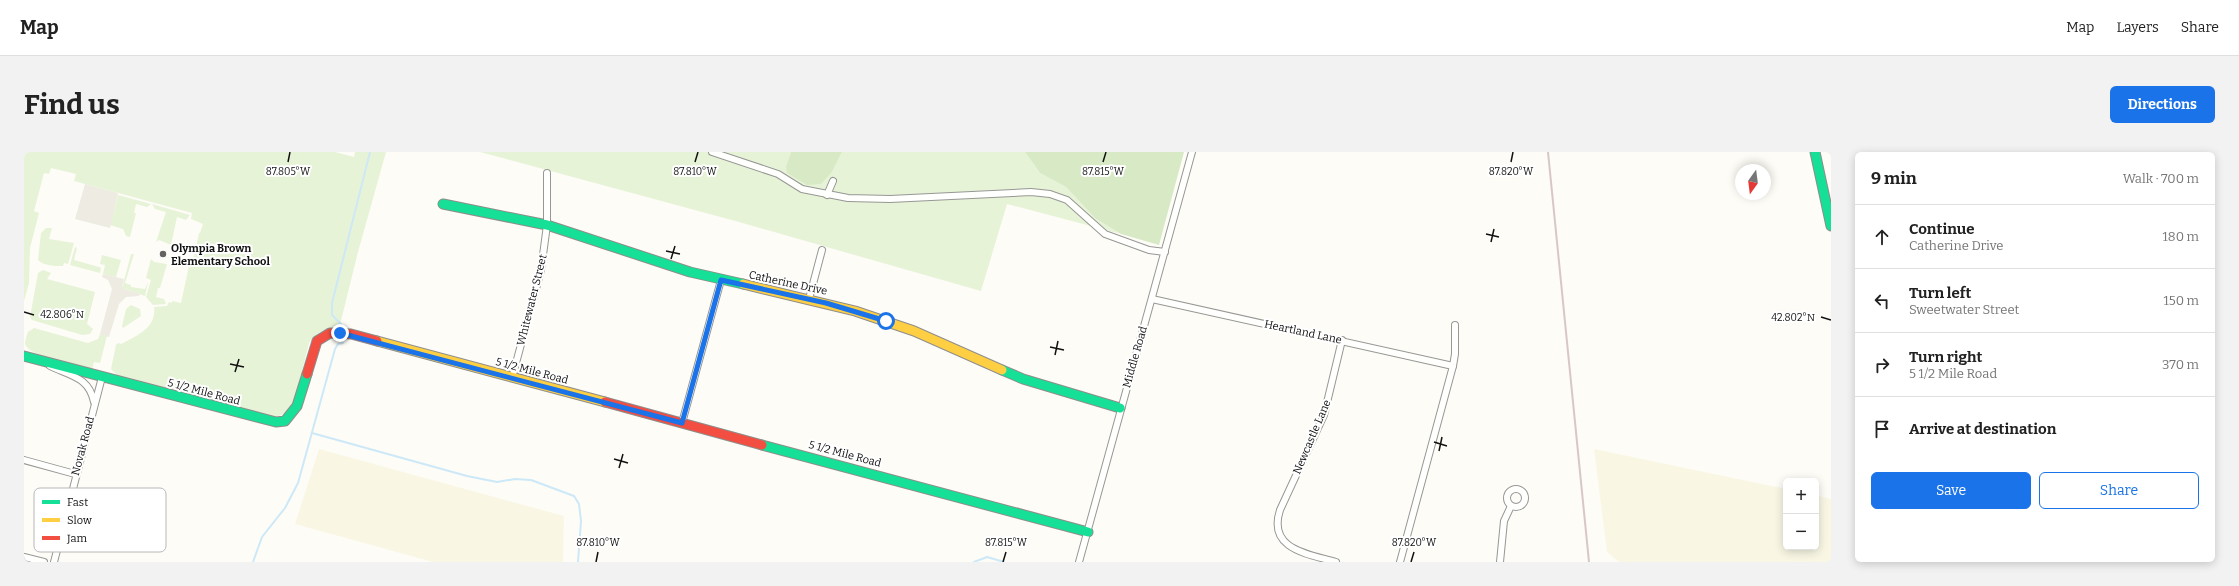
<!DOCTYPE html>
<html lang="en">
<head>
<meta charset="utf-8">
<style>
  :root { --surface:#fff; --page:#f2f2f2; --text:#222; --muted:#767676; --line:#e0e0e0; --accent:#1a73e8 }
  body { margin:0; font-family:Bitter,serif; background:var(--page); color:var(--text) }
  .controls { position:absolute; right:12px; bottom:12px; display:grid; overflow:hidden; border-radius:6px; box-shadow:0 2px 10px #0003 }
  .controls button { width:36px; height:36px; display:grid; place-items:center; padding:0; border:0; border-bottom:1px solid var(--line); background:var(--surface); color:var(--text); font:20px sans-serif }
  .compass { position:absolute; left:1711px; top:12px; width:36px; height:36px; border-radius:50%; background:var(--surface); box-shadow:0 2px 10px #0003; rotate:194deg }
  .stop { position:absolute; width:12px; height:12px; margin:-9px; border:3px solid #1a73e8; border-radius:50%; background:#fff }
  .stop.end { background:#1a73e8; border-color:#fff; box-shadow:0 1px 4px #0008 }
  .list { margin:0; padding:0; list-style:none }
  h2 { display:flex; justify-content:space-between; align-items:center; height:52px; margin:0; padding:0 16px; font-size:17px }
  h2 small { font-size:13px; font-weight:400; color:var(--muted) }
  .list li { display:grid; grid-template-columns:26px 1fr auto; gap:12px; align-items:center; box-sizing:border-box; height:64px; padding:0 16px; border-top:1px solid var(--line) }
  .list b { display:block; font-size:15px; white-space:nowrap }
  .list p { margin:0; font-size:13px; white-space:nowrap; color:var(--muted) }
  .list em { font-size:13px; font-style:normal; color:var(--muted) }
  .actions { display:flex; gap:8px; padding:12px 16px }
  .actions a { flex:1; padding:9px 0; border:1px solid var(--accent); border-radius:6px; text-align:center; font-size:14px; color:var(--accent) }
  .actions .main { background:var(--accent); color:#fff }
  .icon { flex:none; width:22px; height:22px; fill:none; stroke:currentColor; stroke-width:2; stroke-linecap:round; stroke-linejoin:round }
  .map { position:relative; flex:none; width:1807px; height:410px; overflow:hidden; border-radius:6px }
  header { display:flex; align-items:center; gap:24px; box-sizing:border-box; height:56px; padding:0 20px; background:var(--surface); border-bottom:1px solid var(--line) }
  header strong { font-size:19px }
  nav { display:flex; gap:22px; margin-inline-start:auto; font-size:14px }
  .intro { display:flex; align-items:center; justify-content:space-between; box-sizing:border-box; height:96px; padding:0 24px }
  h1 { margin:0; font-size:28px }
  .button { padding:10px 18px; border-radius:6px; background:var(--accent); color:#fff; font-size:14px; font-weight:700 }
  main { display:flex; gap:24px; padding:0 24px }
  aside { flex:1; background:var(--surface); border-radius:6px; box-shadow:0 2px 10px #0003 }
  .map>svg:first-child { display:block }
</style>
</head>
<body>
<header>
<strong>Map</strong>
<nav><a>Map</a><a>Layers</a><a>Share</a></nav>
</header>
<div class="intro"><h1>Find us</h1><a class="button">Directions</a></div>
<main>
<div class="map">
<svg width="1807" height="410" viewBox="0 0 1807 410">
  <rect width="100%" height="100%" fill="#fdfcf7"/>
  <g fill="#f9f7e4">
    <polygon points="295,297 540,364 539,410 409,410 271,372"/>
    <polygon points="1570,297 1762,337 1762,395 1792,395 1792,343 1807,347 1807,410 1595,410 1583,400"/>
  </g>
  <g fill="#e7f3d7">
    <path d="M0,0H311L330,5L331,0H362L334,100L315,177C301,176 294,179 285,191L270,251C264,261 259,263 248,266L95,225L87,217L92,193L94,191L97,192C112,184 133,176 130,155L143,154L145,150L148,151V149L157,151L165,114L168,115L175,81H176L179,72L167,67L168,61L50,29L52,22L27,16L25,22L20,21L10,59L15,61L6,96L5,131L0,149Z"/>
    <polygon points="456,0 767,0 762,14 808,20 818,0 1001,0 1016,21 1042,35 1072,67 1097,82 983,52 957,139 715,70"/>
    <polygon points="94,43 127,52 123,55 112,52 110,61 112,61 106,85 102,84 99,77 86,73"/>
    <polygon points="128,52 166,63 162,68 153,65 147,93 135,88 132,90 142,60 131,57"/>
    <path d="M22,76H28L25,87L50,91L44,112L40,111L39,114C31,114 20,114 14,108L17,81Z"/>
    <polygon points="51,95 53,96 50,108 75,115 77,116 76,121 46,113"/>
    <polygon points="107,102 110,102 101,131 107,133 107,135 121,137 124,130 121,144 98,136"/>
    <polygon points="78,103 97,108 92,125 79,122 81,113 76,112"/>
    <polygon points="127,107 130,110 143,112 136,136 134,136 132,145 140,147 142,152 129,153 122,145 127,128 122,126"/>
    <polygon points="19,118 27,121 23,127 71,140 63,172 69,177 66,182 58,183 8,168 6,165 14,121"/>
    <polygon points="107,153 116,157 117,164 99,176 98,174 102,157"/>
    <path d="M10,176L64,191L74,187L76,182L83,184L76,211L70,210L68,218C55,214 5,205 1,192C1,188 3,183 4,180Z"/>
  </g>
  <g fill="#d8eac5">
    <polygon points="767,0 818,0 808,20 797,32 783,33 763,21 762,14"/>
    <polygon points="1001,0 1160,0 1135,93 1097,82 1072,67 1042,35 1016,21"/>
  </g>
  <g fill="#edebe2">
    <polygon points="61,32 94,41 86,76 51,67"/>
    <polygon points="79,122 100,127 98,134 100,137 116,142 115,144 102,145 95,152 85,185 76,182 88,137 84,128 78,125"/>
  </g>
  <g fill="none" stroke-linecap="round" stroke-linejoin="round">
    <g stroke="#cde8f7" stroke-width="2">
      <polyline points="317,172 308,163 308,151 346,0"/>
      <polyline points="288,281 443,324 473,330 491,327 507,328 550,344 555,352 557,369 554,410"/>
      <polyline points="229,410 238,385 261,356 274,331 311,197 314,192 319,191"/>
      <polyline points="950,410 963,405 980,410"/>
    </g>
    <defs>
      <g id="street">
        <polyline points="688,0 754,22 778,37 824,46 866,47 1007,40 1026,42 1043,48 1081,82 1125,98 1141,100"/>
        <polyline points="803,43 809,29"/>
        <polyline points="785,147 798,98"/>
        <polyline points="1128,147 1429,214"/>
        <path d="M26,214C47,224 65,225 70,250"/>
        <polyline points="488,226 517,118 523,73 523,21"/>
        <polyline points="658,271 697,128"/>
        <polyline points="0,308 51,322"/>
        <circle cx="1492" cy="346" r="9"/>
        <polyline points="0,405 20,410"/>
        <polyline points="30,410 78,225"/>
        <polyline points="1055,410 1168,0"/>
        <path d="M1312,410C1285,402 1243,398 1256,358L1300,263L1318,188"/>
        <polyline points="1376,410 1429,214 1431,202 1431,173"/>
        <polyline points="1476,410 1480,369 1487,354"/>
      </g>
      <g id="fast">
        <polyline points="1791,0 1807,74"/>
        <polyline points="419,52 523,73 666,120 719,132"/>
        <polyline points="0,204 252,270 261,269 273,254 283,222"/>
        <polyline points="978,218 999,227 1096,256"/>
        <polyline points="738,293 1064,380"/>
      </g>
      <g id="slow">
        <polyline points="719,132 831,159 890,179 978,218"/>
        <polyline points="353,189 581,250"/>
      </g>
      <g id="jam">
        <polyline points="283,222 293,189 306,181 327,182 353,189"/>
        <polyline points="581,250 738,293"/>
      </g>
    </defs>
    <use href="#street" stroke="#979795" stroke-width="8"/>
    <use href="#fast" stroke="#8e8d8b" stroke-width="11"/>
    <use href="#slow" stroke="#8e8d8b" stroke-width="11"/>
    <use href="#jam" stroke="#8e8d8b" stroke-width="11"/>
    <use href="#street" stroke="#fffffe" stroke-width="6"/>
    <use href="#fast" stroke="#16e098" stroke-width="9"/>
    <use href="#slow" stroke="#ffcf43" stroke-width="9"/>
    <use href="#jam" stroke="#f24e42" stroke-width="9"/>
    <polyline stroke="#d9c6c7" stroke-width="2" points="1524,0 1565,410"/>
  </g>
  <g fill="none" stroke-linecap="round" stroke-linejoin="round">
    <polyline stroke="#1a73e8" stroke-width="5" points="316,181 658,271 697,128 802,151 862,169"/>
  </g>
  <path fill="none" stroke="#111" stroke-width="1.5" d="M264,10L266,0M671,10L674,0M1079,10L1082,0M1487,10L1489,0M1462,82L1475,85M1467,90L1470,77M642,99L656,102M647,107L651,94M0,160L10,163M1797,165L1807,168M1026,195L1040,198M1031,203L1034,189M206,212L220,215M211,220L215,207M1410,290L1423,294M1415,299L1418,285M590,307L604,311M595,316L599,302M572,410L574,400M979,410L982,400M1387,410L1390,400"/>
  <circle fill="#646362" stroke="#fff" stroke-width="1.5" cx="139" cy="102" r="4"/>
  <g text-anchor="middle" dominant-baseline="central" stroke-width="4" stroke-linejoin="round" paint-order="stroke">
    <g font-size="11" font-weight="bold" fill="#111" stroke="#fff" text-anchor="start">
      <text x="147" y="96">Olympia Brown<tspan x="147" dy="13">Elementary School</tspan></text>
    </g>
    <g font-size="11" fill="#111" stroke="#fff">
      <text transform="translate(764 131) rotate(12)">Catherine Drive</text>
      <text transform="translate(508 148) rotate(-76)">Whitewater Street</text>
      <text transform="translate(1279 180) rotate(12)">Heartland Lane</text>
      <text transform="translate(1111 205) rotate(-74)">Middle Road</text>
      <text transform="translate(508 219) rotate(15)">5 1/2 Mile Road</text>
      <text transform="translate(180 240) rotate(15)">5 1/2 Mile Road</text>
      <text transform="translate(1288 285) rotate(-67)">Newcastle Lane</text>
      <text transform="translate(59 294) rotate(-75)">Novak Road</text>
      <text transform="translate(821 302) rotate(15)">5 1/2 Mile Road</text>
    </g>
  </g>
  <rect x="10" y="336" width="132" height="64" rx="6" fill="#fff" stroke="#b8b8b8" stroke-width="1"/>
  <rect x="18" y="348" width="18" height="4" fill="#16e098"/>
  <rect x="18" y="366" width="18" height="4" fill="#ffcf43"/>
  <rect x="18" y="384" width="18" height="4" fill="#f24e42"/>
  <g font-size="11" fill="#111">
    <text x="43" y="354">Fast</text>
    <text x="43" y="372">Slow</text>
    <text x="43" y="390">Jam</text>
  </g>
  <g font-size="10" text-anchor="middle" fill="#111" stroke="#fff" stroke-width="4" stroke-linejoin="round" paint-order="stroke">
    <text x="264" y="23">87.805°W</text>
    <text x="671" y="23">87.810°W</text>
    <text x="1079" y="23">87.815°W</text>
    <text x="1487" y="23">87.820°W</text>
    <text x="38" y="166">42.806°N</text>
    <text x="1769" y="169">42.802°N</text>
    <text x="574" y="394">87.810°W</text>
    <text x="982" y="394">87.815°W</text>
    <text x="1390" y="394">87.820°W</text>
  </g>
</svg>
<div class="controls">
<button>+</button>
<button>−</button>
</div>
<svg class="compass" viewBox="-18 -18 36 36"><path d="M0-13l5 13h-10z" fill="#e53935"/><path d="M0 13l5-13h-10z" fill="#767676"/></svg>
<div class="stop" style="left:862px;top:169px"></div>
<div class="stop end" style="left:316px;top:181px"></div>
</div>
<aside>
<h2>9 min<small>Walk · 700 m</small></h2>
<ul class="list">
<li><svg class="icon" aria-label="ahead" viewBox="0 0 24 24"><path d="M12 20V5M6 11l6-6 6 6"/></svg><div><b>Continue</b><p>Catherine Drive</p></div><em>180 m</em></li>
<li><svg class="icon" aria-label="left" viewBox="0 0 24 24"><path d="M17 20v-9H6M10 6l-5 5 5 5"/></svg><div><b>Turn left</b><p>Sweetwater Street</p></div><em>150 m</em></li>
<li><svg class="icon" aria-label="right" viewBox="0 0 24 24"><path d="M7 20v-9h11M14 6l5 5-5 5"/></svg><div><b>Turn right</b><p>5 1/2 Mile Road</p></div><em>370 m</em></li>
<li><svg class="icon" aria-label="arrive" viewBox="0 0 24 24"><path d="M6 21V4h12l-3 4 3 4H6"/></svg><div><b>Arrive at destination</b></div></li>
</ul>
<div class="actions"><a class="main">Save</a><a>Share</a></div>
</aside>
</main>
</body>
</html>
